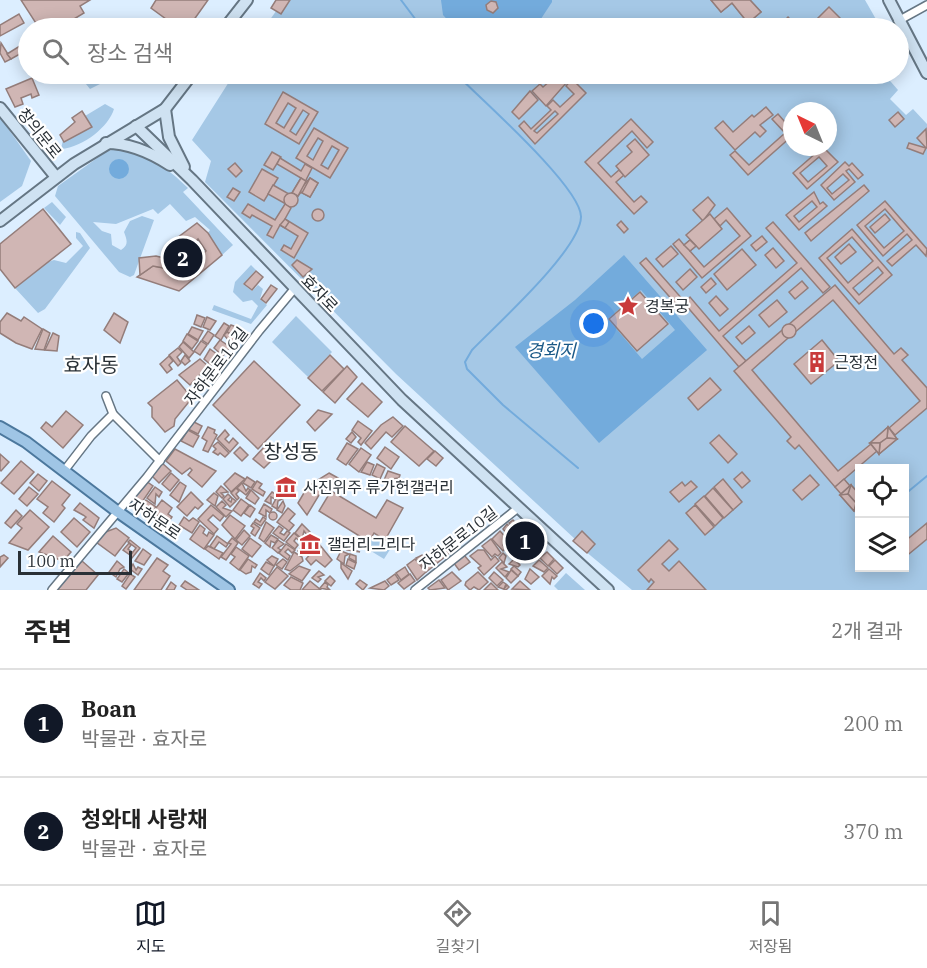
<!DOCTYPE html>
<html lang="ko">
<head>
<meta charset="utf-8">
<style>
  :root { --surface:#fff; --page:#f2f2f2; --text:#222; --muted:#767676; --line:#e0e0e0; --accent:#111827 }
  body { margin:0; font-family:"IBM Plex Serif","Noto Sans KR",serif; background:var(--page); color:var(--text) }
  .controls { position:absolute; right:18px; bottom:18px; display:grid; overflow:hidden; border-radius:0px; box-shadow:0 3px 15px #0003 }
  .controls button { width:54px; height:54px; display:grid; place-items:center; padding:0; border:0; border-bottom:2px solid var(--line); background:var(--surface); color:var(--text); font:30px sans-serif }
  .compass { position:absolute; left:783px; top:102px; width:54px; height:54px; border-radius:50%; background:var(--surface); box-shadow:0 3px 15px #0003; rotate:317deg }
  .scale { position:absolute; left:18px; bottom:15px; width:114px; box-sizing:border-box; padding-left:6px; border:3px solid #293036; border-top:0; font-size:16px; line-height:21px; white-space:nowrap; color:#293036; -webkit-text-stroke:4px #fff; paint-order:stroke }
  .you { position:absolute; left:594px; top:324px; width:21px; height:21px; margin:-15px; border:4px solid #fff; border-radius:50%; background:#1a73e8; box-shadow:0 0 0 9px #1a73e833 }
  .badge { display:grid; place-items:center; width:39px; height:39px; border-radius:50%; background:var(--accent); color:#fff; font-size:20px; font-weight:700 }
  .pin { position:absolute; translate:-50% -50%; border:3px solid #fff; box-shadow:0 2px 6px #0006 }
  .list { margin:0; padding:0; list-style:none }
  h2 { display:flex; justify-content:space-between; align-items:center; height:78px; margin:0; padding:0 24px; font-size:26px }
  h2 small { font-size:20px; font-weight:400; color:var(--muted) }
  .list li { display:grid; grid-template-columns:39px 1fr auto; gap:18px; align-items:center; box-sizing:border-box; height:108px; padding:0 24px; border-top:2px solid var(--line) }
  .list b { display:block; font-size:22px; white-space:nowrap }
  .list p { margin:0; font-size:20px; white-space:nowrap; color:var(--muted) }
  .list em { font-size:20px; font-style:normal; color:var(--muted) }
  .icon { flex:none; width:33px; height:33px; fill:none; stroke:currentColor; stroke-width:2; stroke-linecap:round; stroke-linejoin:round }
  .map { position:relative; flex:none; width:927px; height:590px; overflow:hidden }
  .search { position:absolute; background:var(--surface); box-shadow:0 3px 15px #0003; left:18px; right:18px; top:18px; height:66px; display:flex; align-items:center; gap:15px; box-sizing:border-box; padding:0 21px; border-radius:33px; color:var(--muted); font-size:22px }
  .sheet { height:294px; background:var(--surface) }
  nav { display:flex; justify-content:space-around; align-items:center; box-sizing:border-box; height:84px; border-top:2px solid var(--line); background:var(--surface); font-size:16px; color:var(--muted) }
  nav a { display:grid; justify-items:center; gap:3px }
  nav .on { color:var(--accent) }
  .map>svg:first-child { display:block }
</style>
</head>
<body>
<div class="map">
<svg width="927" height="590" viewBox="0 0 927 590">
  <rect width="100%" height="100%" fill="#dceeff"/>
  <g fill="#a5c8e6" fill-rule="evenodd">
    <polygon points="284,0 865,0 881,28 264,28"/>
    <polygon points="78,74 82,74 88,82 102,74 106,81 90,89"/>
    <path d="M234,74H884L898,90L890,99L906,115L913,109L927,124V590H632L573,541L575,539L396,374L205,182L211,161L192,140ZM792,111H828V147H792ZM860,469H904V568H860Z"/>
    <path d="M105,104L114,109C109,126 84,147 61,149L63,140L64,142L91,127L85,116Z"/>
    <polygon points="0,117 31,161 22,186 0,202"/>
    <path d="M126,147C153,158 166,167 188,188L183,192L233,245L222,255L208,233L210,230L195,217L186,221L170,204L158,214L153,209L116,224L93,222L102,231L111,234L112,245L121,250C129,245 127,240 124,232L130,221L142,216L154,220L134,275L130,277L119,272L55,196L58,186L107,151Z"/>
    <polygon points="52,202 66,217 60,225 44,208"/>
    <polygon points="76,232 80,233 90,248 45,309 38,313 15,288 48,262 54,260 66,263 83,246 76,238"/>
    <polygon points="251,265 256,270 243,284 252,291 258,285 263,289 260,299 267,305 251,324 212,310 214,305 251,319 258,306 252,300 243,302 233,292 235,282"/>
    <polygon points="296,316 332,352 308,377 272,342"/>
    <polygon points="373,537 391,548 384,559 366,548"/>
    <polygon points="566,573 585,590 558,590 554,586"/>
  </g>
  <g fill="#73abdc" fill-rule="evenodd">
    <polygon points="441,0 552,0 552,2 535,28 455,28 443,15"/>
    <circle cx="119" cy="169" r="10"/>
    <path d="M624,255L707,350L599,443L515,347L575,300ZM641,290L675,330L642,359L608,319Z"/>
  </g>
  <g fill="none" stroke-linecap="round" stroke-linejoin="round">
    <g stroke="#73abdc" stroke-width="2">
      <polyline points="401,0 422,28"/>
      <path d="M456,74C480,98 582,188 581,217C580,250 496,325 472,350L465,362L467,369L503,405L578,468"/>
      <polyline points="904,495 927,476"/>
    </g>
  </g>
  <g fill="#d0b6b4" stroke="#947d7a" stroke-width="1.5" fill-rule="evenodd">
    <polygon points="21,0 90,0 80,6 84,13 59,28 53,24 39,28"/>
    <polygon points="156,0 208,0 188,28 179,25 177,27 151,8"/>
    <polygon points="276,0 290,0 281,14 271,8"/>
    <polygon points="711,0 750,0 761,12 748,23 732,3 721,12"/>
    <polygon points="711,0 750,0 761,12 748,23 732,3 721,12"/>
    <polygon points="491,1 496,2 498,8 493,13 487,10 486,5"/>
    <polygon points="829,7 849,27 847,28 833,28 826,22 822,26 816,20"/>
    <polygon points="19,14 24,23 0,36 0,25"/>
    <polygon points="788,17 798,28 777,28"/>
    <polygon points="1,43 11,59 5,62 0,53"/>
    <polygon points="23,44 27,50 11,59 7,54"/>
    <polygon points="558,74 568,81 546,106 532,91 540,84 543,87"/>
    <polygon points="32,78 39,95 32,98 31,94 21,98 23,104 15,107 6,89"/>
    <path d="M572,79L586,93L535,144L519,126L524,121L531,129L551,110L547,106L553,100L560,107L574,94L566,86ZM555,111L558,114L537,133L534,131Z"/>
    <polygon points="530,91 538,100 519,119 512,112"/>
    <path d="M283,92L318,112L299,144L265,124ZM288,103L296,108L284,128L276,123ZM303,110L309,114L296,135L290,131Z"/>
    <polygon points="766,107 773,115 760,125 766,131 760,137 755,132 735,150 715,128 723,121 733,132 752,115 754,117"/>
    <polygon points="82,111 92,127 64,142 60,135 75,122 72,118"/>
    <polygon points="898,112 904,119 895,127 889,120"/>
    <polygon points="778,114 792,130 792,136 748,175 730,155 735,151 749,165 785,133 772,119"/>
    <polygon points="631,119 653,142 647,148 632,131 598,163 611,177 619,170 624,175 616,182 634,202 641,196 647,202 634,214 585,162"/>
    <path d="M314,128L348,148L330,178L296,158ZM318,138L323,141L313,160L307,156ZM332,146L339,150L328,169L321,165Z"/>
    <polygon points="926,129 927,147 926,148 917,138"/>
    <polygon points="635,139 649,155 625,177 616,166 632,152 627,146"/>
    <polygon points="909,143 926,148 923,154 907,148"/>
    <path d="M823,147L838,162L807,189L793,173ZM819,157L827,166L808,182L800,173Z"/>
    <polygon points="272,152 281,157 273,170 264,165"/>
    <polygon points="280,158 301,171 305,164 312,168 303,186 310,178 318,183 310,197 301,192 298,196 292,193 301,178 277,164"/>
    <path d="M845,162L849,166L852,163L863,175L858,179L849,169L846,171L855,182L834,200L821,185ZM843,174L849,180L832,194L827,188Z"/>
    <polygon points="235,163 242,171 236,177 228,169"/>
    <polygon points="262,169 278,178 264,201 249,192"/>
    <polygon points="301,178 306,181 298,196 292,193"/>
    <polygon points="310,178 318,183 310,197 302,193"/>
    <polygon points="273,185 289,194 284,203 268,194"/>
    <polygon points="864,185 869,191 811,241 805,233"/>
    <polygon points="233,188 240,192 234,201 227,197"/>
    <path d="M814,192L820,204L823,202L827,206L799,230L786,215ZM812,201L817,207L799,222L794,216Z"/>
    <circle cx="291" cy="200" r="7"/>
    <polygon points="708,197 715,205 703,221 693,210"/>
    <path d="M885,201L927,249L926,256L916,245L892,266L887,261L912,240L907,234L883,256L857,225ZM885,209L904,231L884,248L865,226Z"/>
    <polygon points="248,204 275,220 285,204 291,208 285,219 308,233 294,258 281,250 284,245 291,249 298,236 280,225 273,238 267,235 272,226 252,215 250,218 242,213"/>
    <polygon points="727,208 751,236 702,278 673,244 679,239 684,245 690,240 696,246 690,251 704,267 740,236 726,220 720,226 714,219"/>
    <circle cx="318" cy="215" r="6"/>
    <polygon points="43,209 71,244 15,288 0,269 0,244"/>
    <polygon points="710,214 722,229 699,249 686,235"/>
    <polygon points="885,214 890,220 875,233 870,227"/>
    <polygon points="285,219 289,222 285,228 280,225"/>
    <polygon points="621,221 628,229 624,233 617,225"/>
    <polygon points="773,222 830,287 823,293 801,268 723,336 746,361 739,367 684,303 690,297 719,331 797,263 766,228"/>
    <path d="M197,223L208,233L222,255L179,291L137,277L153,266L169,269L177,248L173,247L177,238ZM198,239L206,251L191,266L194,256L189,255L191,247Z"/>
    <path d="M852,229L892,275L859,304L819,258ZM852,237L873,261L848,283L827,258ZM878,267L883,273L859,295L853,288Z"/>
    <polygon points="762,236 767,242 756,251 751,245"/>
    <polygon points="690,240 696,246 690,251 684,245"/>
    <polygon points="849,244 856,252 841,264 835,257"/>
    <polygon points="671,246 678,254 663,267 656,259"/>
    <polygon points="773,248 784,261 776,268 765,255"/>
    <polygon points="742,249 756,265 727,290 714,274"/>
    <polygon points="156,256 172,260 169,269 153,266 140,275 139,258"/>
    <polygon points="646,258 685,302 686,306 681,310 640,263"/>
    <polygon points="297,260 312,269 303,277 292,265"/>
    <polygon points="690,269 697,277 683,290 676,282"/>
    <polygon points="256,271 263,277 252,290 244,284"/>
    <polygon points="711,278 716,284 706,293 701,287"/>
    <polygon points="802,281 808,288 795,299 789,292"/>
    <polygon points="271,285 277,289 266,303 261,299"/>
    <polygon points="835,285 894,354 901,348 908,355 902,360 927,388 927,408 895,435 889,428 920,401 833,300 787,339 752,370 838,471 871,444 877,451 835,487 799,445 795,449 787,441 791,437 734,371"/>
    <polygon points="640,292 668,324 637,351 609,319"/>
    <polygon points="716,296 728,309 720,316 709,303"/>
    <polygon points="777,300 787,312 769,327 759,315"/>
    <polygon points="7,313 21,321 24,317 42,329 32,349 16,343 0,333 0,322"/>
    <polygon points="114,313 128,322 120,343 104,330"/>
    <polygon points="197,315 205,318 201,327 194,324"/>
    <polygon points="207,317 216,321 210,330 203,327"/>
    <polygon points="224,323 229,326 221,340 215,336"/>
    <circle cx="789" cy="331" r="7"/>
    <polygon points="231,325 242,329 237,337 227,332"/>
    <polygon points="749,326 755,333 742,344 736,337"/>
    <polygon points="192,327 203,331 198,340 188,334"/>
    <polygon points="43,329 50,333 44,350 35,349"/>
    <polygon points="208,331 214,335 208,344 202,340"/>
    <polygon points="227,332 237,338 232,344 224,335"/>
    <polygon points="53,333 59,336 57,351 45,350"/>
    <polygon points="187,334 198,341 192,349 183,341"/>
    <polygon points="220,340 230,347 223,356 214,348"/>
    <polygon points="822,340 839,361 811,384 794,364"/>
    <polygon points="201,341 207,345 200,355 194,351"/>
    <polygon points="183,342 194,352 189,358 179,347"/>
    <polygon points="178,348 182,352 177,357 181,363 178,366 169,355"/>
    <polygon points="210,349 222,358 217,364 213,362 211,365 204,359"/>
    <polygon points="185,355 190,361 185,365 181,361"/>
    <polygon points="330,355 344,369 322,391 308,378"/>
    <polygon points="169,356 173,361 169,365 172,369 167,373 160,364"/>
    <polygon points="200,359 208,366 190,385 179,375"/>
    <polygon points="254,361 300,405 258,449 213,405"/>
    <polygon points="347,366 357,377 335,403 323,392"/>
    <polygon points="710,378 721,390 698,410 688,398"/>
    <polygon points="177,380 192,398 175,419 174,426 165,432 152,417 152,407 148,403"/>
    <polygon points="362,383 382,402 368,417 347,399"/>
    <polygon points="318,410 332,414 315,431 307,422"/>
    <polygon points="66,411 83,425 63,448 41,428 46,422 52,427"/>
    <polygon points="393,417 403,426 392,437 386,432 371,449 365,443 381,425"/>
    <polygon points="358,421 372,431 361,445 358,442 361,438 352,430"/>
    <polygon points="194,422 202,426 198,434 188,429"/>
    <polygon points="405,426 434,451 419,466 391,442"/>
    <polygon points="208,427 215,430 214,433 217,435 208,452 203,450 207,441 202,438"/>
    <polygon points="888,427 897,439 879,454 870,443"/>
    <polygon points="888,427 889,428 897,439 887,438"/>
    <polygon points="888,427 887,438 880,443 870,443"/>
    <polygon points="188,430 199,436 193,447 181,441"/>
    <polygon points="225,430 229,435 225,439 229,443 233,438 238,443 230,452 217,439"/>
    <polygon points="352,432 356,437 351,443 346,439"/>
    <polygon points="719,435 737,454 728,463 710,443"/>
    <polygon points="887,438 897,439 879,454 880,443"/>
    <polygon points="218,442 229,453 225,457 220,453 218,455 213,452 216,449 213,446"/>
    <polygon points="347,443 358,449 346,465 337,459"/>
    <polygon points="870,443 880,443 879,454 871,444"/>
    <polygon points="265,446 276,456 264,468 253,459"/>
    <polygon points="240,447 248,455 242,461 234,453"/>
    <polygon points="385,447 399,457 391,469 377,458"/>
    <polygon points="361,448 371,455 359,472 349,464"/>
    <polygon points="175,449 216,471 202,487 188,475 192,470 190,468 182,474 166,461"/>
    <polygon points="435,451 443,458 436,466 427,459"/>
    <polygon points="0,454 9,462 1,471 0,470"/>
    <polygon points="21,461 34,472 14,494 1,483"/>
    <polygon points="367,462 374,465 370,475 361,472"/>
    <polygon points="162,463 171,471 159,483 151,475"/>
    <polygon points="377,464 385,468 380,479 372,475"/>
    <polygon points="388,471 400,475 399,478 384,480"/>
    <polygon points="742,472 750,481 742,488 734,479"/>
    <polygon points="171,473 179,480 170,491 162,484"/>
    <polygon points="235,473 245,479 231,492 224,484"/>
    <polygon points="329,473 338,478 336,486 319,495 307,515 298,503 308,486"/>
    <polygon points="38,474 47,481 39,491 30,483"/>
    <polygon points="810,475 819,485 802,500 793,490"/>
    <polygon points="247,477 255,482 251,488 243,483"/>
    <polygon points="723,479 742,502 733,510 714,487"/>
    <polygon points="844,479 850,486 841,494 835,487"/>
    <polygon points="52,481 70,495 62,505 65,508 54,522 43,513 48,507 37,499"/>
    <polygon points="146,481 153,486 140,505 132,499"/>
    <polygon points="257,481 262,484 259,488 265,492 263,496 252,489"/>
    <polygon points="691,481 697,487 679,502 670,492 682,482 685,486"/>
    <polygon points="180,482 186,486 179,502 170,495"/>
    <polygon points="242,483 246,491 248,488 250,490 246,495 237,488"/>
    <polygon points="851,485 860,495 860,507 854,511 840,495"/>
    <polygon points="851,485 851,491 846,496 840,495"/>
    <polygon points="851,485 860,495 860,501 856,503 848,494"/>
    <polygon points="221,486 228,492 221,493 224,496 222,498 216,492"/>
    <polygon points="29,487 38,494 27,506 19,499"/>
    <polygon points="155,487 162,492 159,497 156,494 155,504 147,498"/>
    <polygon points="236,488 239,491 236,494 239,498 237,500 231,493"/>
    <polygon points="713,488 733,510 724,518 705,496"/>
    <polygon points="251,490 259,498 255,504 246,498"/>
    <polygon points="331,491 376,518 387,500 403,508 385,540 374,533 369,542 319,511"/>
    <polygon points="191,492 203,504 198,509 195,507 187,516 177,507"/>
    <polygon points="272,492 277,495 275,499 271,497 271,504 265,501"/>
    <polygon points="214,493 218,496 215,506 207,500"/>
    <polygon points="228,494 231,497 228,500 231,502 232,498 236,501 230,507 223,499"/>
    <polygon points="848,494 856,503 854,511 840,495"/>
    <polygon points="704,496 723,518 715,526 695,504"/>
    <polygon points="277,497 282,499 278,501 277,509 272,506"/>
    <polygon points="241,499 249,505 241,516 233,510"/>
    <polygon points="146,500 156,507 150,515 140,508"/>
    <polygon points="162,500 172,508 168,514 172,517 168,523 153,512"/>
    <polygon points="222,501 226,505 223,508 232,511 226,517 216,507"/>
    <polygon points="283,501 285,506 282,513 277,510"/>
    <polygon points="80,503 99,518 94,528 83,520 86,517 83,515 74,510"/>
    <polygon points="264,504 272,509 270,513 266,510 266,517 259,513"/>
    <polygon points="211,505 224,516 220,521 213,515 208,520 218,529 214,534 198,519"/>
    <polygon points="250,505 255,509 250,517 244,513"/>
    <polygon points="695,505 714,527 705,535 686,513"/>
    <polygon points="288,508 295,514 289,521 294,525 289,531 277,522"/>
    <polygon points="16,510 22,516 11,528 5,523"/>
    <polygon points="30,510 49,527 28,550 9,543 22,528 17,524"/>
    <circle cx="273" cy="516" r="4"/>
    <polygon points="230,515 245,526 235,539 222,525"/>
    <polygon points="184,517 189,521 193,518 199,522 192,533 179,525"/>
    <polygon points="263,517 266,519 261,526 254,522 256,519 260,522"/>
    <polygon points="74,518 90,532 77,547 61,532"/>
    <polygon points="513,520 520,528 516,532 509,523"/>
    <polygon points="266,522 274,528 264,542 259,538"/>
    <polygon points="253,523 260,528 255,536 251,533 254,528 251,526"/>
    <polygon points="927,523 927,539 904,558 904,542"/>
    <polygon points="302,524 310,532 307,535 304,531 302,539 295,533"/>
    <polygon points="507,524 512,529 507,534 503,529"/>
    <polygon points="200,525 205,529 203,533 207,536 209,532 214,535 204,549 190,539"/>
    <polygon points="279,526 283,529 280,533 284,535 287,531 290,533 284,541 273,533"/>
    <polygon points="116,528 129,538 115,556 96,542 103,533"/>
    <polygon points="521,529 525,533 512,542 510,539"/>
    <polygon points="244,530 250,536 242,545 236,540"/>
    <polygon points="500,531 508,540 503,545 506,548 503,551 492,539"/>
    <polygon points="582,531 595,544 587,553 573,541"/>
    <polygon points="294,533 302,540 301,542 296,538 294,541 298,545 295,549 286,542"/>
    <polygon points="271,535 278,539 275,543 271,541 270,547 265,543"/>
    <polygon points="527,535 530,539 519,549 516,547"/>
    <polygon points="53,536 71,552 63,561 39,552"/>
    <polygon points="217,536 228,544 226,547 219,542 214,549 210,546"/>
    <polygon points="311,536 318,542 308,553 305,550 301,554 298,551"/>
    <polygon points="232,538 238,543 226,560 221,557 231,544 228,543"/>
    <polygon points="250,538 261,546 252,557 242,549"/>
    <polygon points="350,539 361,544 362,548 355,547 354,550 360,552 347,550"/>
    <polygon points="491,539 501,553 498,556 495,554 492,557 482,546"/>
    <polygon points="130,540 140,548 132,558 130,556 136,548 128,542"/>
    <polygon points="278,540 284,544 278,548 281,550 278,553 272,548"/>
    <polygon points="669,540 678,549 662,564 669,571 679,561 706,590 647,590 654,582 651,579 649,582 638,570"/>
    <polygon points="534,541 543,550 534,559 525,549"/>
    <polygon points="129,543 131,545 128,549 132,552 130,555 123,550"/>
    <polygon points="286,544 295,550 292,553 288,549 285,552 290,556 288,560 279,553"/>
    <polygon points="319,544 332,560 325,567 316,560 311,565 306,559"/>
    <polygon points="208,546 223,553 219,559 205,549"/>
    <polygon points="236,547 249,556 239,570 230,563 235,557 231,554"/>
    <polygon points="143,549 151,555 144,565 135,561"/>
    <polygon points="448,549 451,552 436,564 434,562"/>
    <polygon points="478,550 484,550 491,560 495,556 499,561 484,575 478,568 481,566 470,556"/>
    <polygon points="341,551 349,554 345,556 344,564 337,559"/>
    <polygon points="294,552 302,557 303,561 290,571 285,569"/>
    <polygon points="547,552 554,559 548,566 540,558"/>
    <polygon points="503,553 506,556 504,563 499,558"/>
    <polygon points="350,554 356,556 356,562 349,558"/>
    <polygon points="4,555 8,558 0,567 0,557"/>
    <polygon points="422,555 429,560 422,566 416,558"/>
    <polygon points="464,555 470,562 459,570 453,562"/>
    <polygon points="272,556 278,559 274,566 267,560"/>
    <polygon points="157,558 168,565 163,571 170,576 161,590 134,590"/>
    <polygon points="248,559 257,565 255,568 252,566 251,572 246,574 240,570"/>
    <polygon points="283,559 287,562 282,569 276,565"/>
    <polygon points="348,559 356,563 354,569 346,565"/>
    <polygon points="415,559 426,572 417,580 407,565"/>
    <polygon points="514,559 520,565 518,567 509,564"/>
    <polygon points="539,560 548,568 544,572 533,566"/>
    <polygon points="555,560 563,568 557,574 549,566"/>
    <polygon points="82,561 98,575 86,590 57,590"/>
    <polygon points="117,561 124,567 120,569 116,577 109,572"/>
    <polygon points="431,561 435,565 426,572 422,568"/>
    <polygon points="266,562 274,566 269,575 261,569"/>
    <polygon points="502,562 507,567 501,569 509,572 505,577 496,568"/>
    <polygon points="341,563 352,571 348,579 341,568"/>
    <polygon points="133,564 136,570 138,567 142,569 138,575 130,569"/>
    <polygon points="299,566 310,570 302,581 289,574"/>
    <polygon points="514,566 521,572 518,576 511,569"/>
    <polygon points="277,567 288,576 275,589 265,582"/>
    <polygon points="405,567 409,574 401,580 396,573"/>
    <polygon points="124,569 129,573 122,582 117,579"/>
    <polygon points="530,569 539,577 531,584 525,579"/>
    <polygon points="549,569 557,576 554,579 552,577 550,584 542,576"/>
    <polygon points="511,570 518,576 511,583 506,578"/>
    <polygon points="319,571 324,575 318,577 321,579 318,582 312,578"/>
    <polygon points="452,572 461,581 448,590 441,580"/>
    <polygon points="478,572 488,582 479,590 474,587 470,590 465,585 466,582"/>
    <polygon points="494,572 503,580 497,586 489,578"/>
    <polygon points="260,573 266,578 264,581 261,578 258,582 262,584 259,588 253,584"/>
    <polygon points="130,574 135,577 126,589 122,586"/>
    <polygon points="395,574 399,580 391,585 387,580"/>
    <polygon points="410,574 415,581 404,589 398,583"/>
    <polygon points="330,576 335,581 331,586 325,581"/>
    <polygon points="291,577 303,583 300,590 291,590 284,585"/>
    <polygon points="360,580 367,585 363,590 356,584"/>
    <polygon points="439,580 445,588 430,590 428,588"/>
    <polygon points="185,581 199,590 187,590 181,586"/>
    <polygon points="310,581 321,590 302,590"/>
    <polygon points="385,581 389,586 384,590 370,588"/>
    <polygon points="520,581 530,590 512,589"/>
    <polygon points="171,582 176,586 174,590 166,590"/>
    <polygon points="325,582 328,585 327,587 330,590 320,588"/>
    <polygon points="503,582 506,584 504,589 507,585 509,587 506,590 498,587"/>
    <polygon points="491,583 498,590 484,590"/>
  </g>
  <g fill="none" stroke-linecap="round" stroke-linejoin="round">
    <defs>
      <g id="street">
        <polyline points="898,21 927,5"/>
        <polyline points="113,414 160,461"/>
        <polyline points="64,471 91,436 113,414 106,396"/>
        <polyline points="52,590 147,477 259,331 295,288"/>
        <polyline points="415,590 518,508"/>
      </g>
      <g id="secondary">
        <polyline points="889,0 927,73"/>
        <polyline points="225,28 247,0"/>
        <polyline points="0,108 56,177"/>
        <polyline points="165,109 169,137 184,167"/>
        <polyline points="136,126 192,180 402,400 608,590"/>
        <path d="M106,143C130,143 150,152 170,165"/>
        <polyline points="0,221 74,164 165,109 192,74"/>
      </g>
      <polyline id="primary" points="0,427 26,442 118,512 229,590"/>
    </defs>
    <use href="#street" stroke="#657684" stroke-width="10"/>
    <use href="#secondary" stroke="#657684" stroke-width="14"/>
    <use href="#primary" stroke="#4c789d" stroke-width="14"/>
    <use href="#street" stroke="#fff" stroke-width="7"/>
    <use href="#secondary" stroke="#cfe2f2" stroke-width="10"/>
    <use href="#primary" stroke="#9fc5e5" stroke-width="10"/>
  </g>
  <defs>
    <symbol id="sight-bare" viewBox="-9 -9 18 18"><path d="M0-6L1.8-2.2L6-1.7L2.9 1.2L3.7 5.4L0 3.3L-3.7 5.4L-2.9 1.2L-6-1.7L-1.8-2.2Z" fill="#c93a3a" stroke="#fff" stroke-width="2.5" paint-order="stroke"/></symbol>
    <symbol id="building-bare" viewBox="-9 -9 18 18"><path d="M-4-6H4V6H1V3H-1V6H-4ZM-2.5-4.3h1.7v1.8h-1.7ZM.8-4.3h1.7v1.8H.8ZM-2.5-1h1.7V.8h-1.7ZM.8-1h1.7V.8H.8Z" fill="#c93a3a" stroke="#fff" stroke-width="2.5" paint-order="stroke"/></symbol>
    <symbol id="museum-bare" viewBox="-9 -9 18 18"><path d="M0-6L6-3V-2H-6V-3ZM-5-1h2V3h-2ZM-1-1h2V3h-2ZM3-1h2V3H3ZM-6 4H6V6H-6Z" fill="#c93a3a" stroke="#fff" stroke-width="2.5" paint-order="stroke"/></symbol>
  </defs>
  <g fill-rule="evenodd">
    <use href="#sight-bare" x="613" y="291" width="30" height="30"/>
    <use href="#building-bare" x="802" y="347" width="30" height="30"/>
    <use href="#museum-bare" x="271" y="472" width="30" height="30"/>
    <use href="#museum-bare" x="295" y="529" width="30" height="30"/>
  </g>
  <g text-anchor="middle" dominant-baseline="central" stroke-width="4.5" stroke-linejoin="round" paint-order="stroke">
    <g font-size="16" fill="#293036" stroke="#fff">
      <text transform="translate(40 133) rotate(51)">창의문로</text>
      <text transform="translate(320 293) rotate(46)">효자로</text>
      <text transform="translate(216 366) rotate(-53)">자하문로16길</text>
      <text transform="translate(155 519) rotate(34)">자하문로</text>
      <text transform="translate(458 538) rotate(-38)">자하문로10길</text>
    </g>
    <g font-size="16" fill="#293036" stroke="#fff" text-anchor="start">
      <text x="645" y="306">경복궁</text>
      <text x="834" y="362">근정전</text>
      <text x="303" y="487">사진위주 류가헌갤러리</text>
      <text x="327" y="544">갤러리그리다</text>
    </g>
    <g font-size="18" font-style="italic" fill="#195886" stroke="#fff">
      <text x="551" y="350">경회지</text>
    </g>
    <g font-size="20" fill="#293036" stroke="#fff">
      <text x="91" y="364">효자동</text>
      <text x="291" y="451">창성동</text>
    </g>
  </g>
</svg>
<div class="controls">
<button><svg class="icon" aria-label="locate" viewBox="0 0 24 24"><circle cx="12" cy="12" r="6"/><path d="M12 2v4M12 18v4M2 12h4M18 12h4"/></svg></button>
<button><svg class="icon" aria-label="layers" viewBox="0 0 24 24"><path d="M12 4l9 5-9 5-9-5zM3 14l9 5 9-5"/></svg></button>
</div>
<svg class="compass" viewBox="-18 -18 36 36"><path d="M0-13l5 13h-10z" fill="#e53935"/><path d="M0 13l5-13h-10z" fill="#767676"/></svg>
<div class="scale">100 m</div>
<div class="you"></div>
<div class="pin badge" style="left:525px;top:541px">1</div>
<div class="pin badge" style="left:183px;top:258px">2</div>
<div class="search"><svg class="icon" aria-label="search" viewBox="0 0 24 24"><circle cx="10" cy="10" r="6"/><path d="M15 15l6 6"/></svg>장소 검색</div>
</div>
<section class="sheet">
<h2>주변<small>2개 결과</small></h2>
<ul class="list">
<li><span class="badge">1</span><div><b>Boan</b><p>박물관 · 효자로</p></div><em>200 m</em></li>
<li><span class="badge">2</span><div><b>청와대 사랑채</b><p>박물관 · 효자로</p></div><em>370 m</em></li>
</ul>
</section>
<nav>
<a class="on"><svg class="icon" aria-label="map" viewBox="0 0 24 24"><path d="M3 6l6-2 6 2 6-2v14l-6 2-6-2-6 2zM9 4v14M15 6v14"/></svg>지도</a>
<a><svg class="icon" aria-label="directions" viewBox="0 0 24 24"><path d="M12 3l9 9-9 9-9-9zM9 14v-3h6M13 9l2 2-2 2"/></svg>길찾기</a>
<a><svg class="icon" aria-label="saved" viewBox="0 0 24 24"><path d="M7 4h10v16l-5-4-5 4z"/></svg>저장됨</a>
</nav>
</body>
</html>
